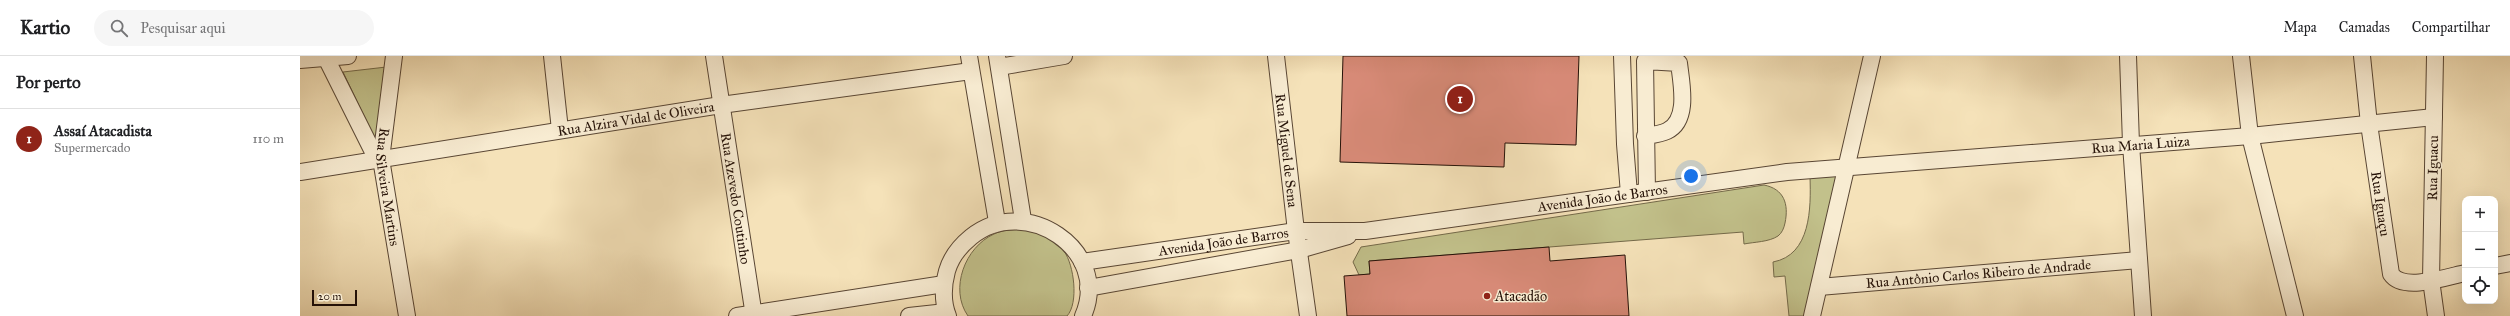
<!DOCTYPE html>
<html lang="pt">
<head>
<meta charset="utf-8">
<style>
  :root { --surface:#fff; --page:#f6f6f6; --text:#202124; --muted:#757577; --line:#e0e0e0; --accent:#8f2418 }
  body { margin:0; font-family:"IM FELL Great Primer",serif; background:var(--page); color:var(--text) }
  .controls { position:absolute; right:12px; bottom:12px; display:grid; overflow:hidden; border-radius:8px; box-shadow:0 4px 16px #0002 }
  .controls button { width:36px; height:36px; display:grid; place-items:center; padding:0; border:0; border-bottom:1px solid var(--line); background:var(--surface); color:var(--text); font:20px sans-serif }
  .scale { position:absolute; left:12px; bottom:10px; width:45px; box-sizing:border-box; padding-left:4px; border:2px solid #251208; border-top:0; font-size:11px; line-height:14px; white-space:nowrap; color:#251208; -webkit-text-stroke:3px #f8ecd2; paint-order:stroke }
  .you { position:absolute; left:1391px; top:120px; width:14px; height:14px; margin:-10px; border:3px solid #fff; border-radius:50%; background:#1a73e8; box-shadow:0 0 0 6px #1a73e833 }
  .badge { display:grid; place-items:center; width:26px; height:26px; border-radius:50%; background:var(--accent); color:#fff; font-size:13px; font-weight:700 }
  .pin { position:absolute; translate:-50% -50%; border:2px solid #fff; box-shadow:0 1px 4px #0006 }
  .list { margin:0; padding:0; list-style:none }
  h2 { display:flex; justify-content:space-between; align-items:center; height:52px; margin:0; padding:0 16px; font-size:17px }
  h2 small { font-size:13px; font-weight:400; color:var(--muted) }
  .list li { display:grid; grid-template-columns:26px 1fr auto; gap:12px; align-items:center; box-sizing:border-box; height:60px; padding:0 16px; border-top:1px solid var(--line) }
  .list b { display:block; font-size:15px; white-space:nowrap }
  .list p { margin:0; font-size:13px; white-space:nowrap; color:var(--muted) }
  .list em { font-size:13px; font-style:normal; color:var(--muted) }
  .icon { flex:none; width:22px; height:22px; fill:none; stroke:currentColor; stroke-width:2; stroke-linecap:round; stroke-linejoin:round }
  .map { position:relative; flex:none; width:2210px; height:260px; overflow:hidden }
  header { display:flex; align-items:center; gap:24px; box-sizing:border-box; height:56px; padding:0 20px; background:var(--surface); border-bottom:1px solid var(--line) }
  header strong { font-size:19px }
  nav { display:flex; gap:22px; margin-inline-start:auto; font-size:14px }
  .search { width:280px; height:36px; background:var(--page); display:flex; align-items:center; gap:10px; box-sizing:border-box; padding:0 14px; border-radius:22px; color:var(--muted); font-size:15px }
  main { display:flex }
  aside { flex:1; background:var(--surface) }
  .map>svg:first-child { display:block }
</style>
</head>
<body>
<header>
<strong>Kartio</strong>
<div class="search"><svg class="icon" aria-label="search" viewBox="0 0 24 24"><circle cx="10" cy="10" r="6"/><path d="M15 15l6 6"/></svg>Pesquisar aqui</div>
<nav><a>Mapa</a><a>Camadas</a><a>Compartilhar</a></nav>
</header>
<main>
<aside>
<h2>Por perto<small></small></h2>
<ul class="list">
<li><span class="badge">1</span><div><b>Assaí Atacadista</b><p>Supermercado</p></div><em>110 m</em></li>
</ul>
</aside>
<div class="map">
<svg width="2210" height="260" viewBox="0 0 2210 260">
  <rect width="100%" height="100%" fill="#f5e2b9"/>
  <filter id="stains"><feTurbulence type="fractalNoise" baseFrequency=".005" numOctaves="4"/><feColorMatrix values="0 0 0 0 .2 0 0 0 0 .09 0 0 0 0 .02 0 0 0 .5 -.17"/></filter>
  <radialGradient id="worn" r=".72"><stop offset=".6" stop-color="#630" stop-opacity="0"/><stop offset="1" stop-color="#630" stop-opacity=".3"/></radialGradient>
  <g fill="#c2c18b" stroke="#746a4a">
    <polygon points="95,10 84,102 43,16"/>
    <path d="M1533,119L1538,124L1509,260H1489L1485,220L1474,221L1473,206C1511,199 1511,152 1510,121Z"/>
    <path d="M1464,129C1484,133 1489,148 1485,167C1484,172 1482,177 1478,180C1469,186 1454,186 1444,188L1443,176L1069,205L1070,218L1059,219L1053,206L1061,191Z"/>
    <path d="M727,173C741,178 755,183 764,195C774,209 779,247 767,260H668C649,233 665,191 694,178C704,173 716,174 727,173Z"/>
  </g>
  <g fill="#d78a77" stroke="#251208">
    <polygon points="1043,0 1279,0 1276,89 1205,87 1204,111 1040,106"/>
    <polygon points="1249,191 1250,205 1325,199 1329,260 1047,260 1044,220 1070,218 1069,205"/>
  </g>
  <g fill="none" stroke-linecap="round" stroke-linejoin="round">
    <defs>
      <g id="minor">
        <polyline points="25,0 77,104"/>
        <path id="s1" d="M94,0L81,103L107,260"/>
        <polyline points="252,0 260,74"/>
        <path id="s2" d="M414,0L454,260"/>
        <polyline points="669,0 697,166"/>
        <polyline points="697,0 723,164"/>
        <path id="s3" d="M976,0L996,175L1008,260"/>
        <polyline points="1322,0 1325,88 1329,138"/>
        <polyline points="1828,0 1831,88 1843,260"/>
        <polyline points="1941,0 1950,80 1995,260"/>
        <path id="s4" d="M2062,0L2069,68L2091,218C2103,236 2147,221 2165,217"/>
        <polyline points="2135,0 2131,224 2136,260"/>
        <polyline points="0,4 48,0"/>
        <polyline points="699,11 764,0"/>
        <path d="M1345,80C1352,79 1361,78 1367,75C1390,64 1381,26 1379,7L1345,5L1347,136"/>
        <path id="s5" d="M0,116L421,49L671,15"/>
        <path id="s6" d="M782,206L996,175H1065L1487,116L1950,80L2134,61"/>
        <polyline points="2195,210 2210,207"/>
        <path id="s7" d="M1519,231L1839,204"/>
        <polyline points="788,232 999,194 1048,180"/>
        <polyline points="437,260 644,228"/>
        <polyline points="609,260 646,256"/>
        <path d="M648,260C642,245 643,230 647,215C651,201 660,190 671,181C725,137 812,194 783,260"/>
        <polyline points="1512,260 1572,0"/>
      </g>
    </defs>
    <use href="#minor" stroke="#594634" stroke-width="18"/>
    <use href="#minor" stroke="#f8ecd2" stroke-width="16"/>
  </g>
  <circle fill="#8f2418" stroke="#f8ecd2" stroke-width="1.5" cx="1187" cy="240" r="4"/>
  <g text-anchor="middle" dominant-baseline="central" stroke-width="3" stroke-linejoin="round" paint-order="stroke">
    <g font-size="14" fill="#251208" stroke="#f8ecd2">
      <text stroke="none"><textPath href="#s5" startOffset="340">Rua Alzira Vidal de Oliveira</textPath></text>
      <text stroke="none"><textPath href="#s6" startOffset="1066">Rua Maria Luiza</textPath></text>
      <text stroke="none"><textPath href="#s3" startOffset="95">Rua Miguel de Sena</textPath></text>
      <text transform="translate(2133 112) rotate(-89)">Rua Iguacu</text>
      <text stroke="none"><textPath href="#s1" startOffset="132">Rua Silveira Martins</textPath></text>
      <text stroke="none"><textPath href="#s2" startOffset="144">Rua Azevedo Coutinho</textPath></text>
      <text stroke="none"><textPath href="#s6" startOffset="525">Avenida João de Barros</textPath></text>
      <text stroke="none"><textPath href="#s4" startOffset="149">Rua Iguaçu</textPath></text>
      <text stroke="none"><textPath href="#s6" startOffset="143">Avenida João de Barros</textPath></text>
      <text stroke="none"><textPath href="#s7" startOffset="160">Rua Antônio Carlos Ribeiro de Andrade</textPath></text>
    </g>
    <g font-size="14" fill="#251208" stroke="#f8ecd2" text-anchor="start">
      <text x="1195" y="240">Atacadão</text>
    </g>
  </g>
  <rect width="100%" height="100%" filter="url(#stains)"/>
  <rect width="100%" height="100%" fill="url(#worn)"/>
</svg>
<div class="controls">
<button>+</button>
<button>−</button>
<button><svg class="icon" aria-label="locate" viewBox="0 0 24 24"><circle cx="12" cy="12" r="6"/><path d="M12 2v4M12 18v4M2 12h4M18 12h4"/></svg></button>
</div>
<div class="scale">20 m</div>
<div class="you"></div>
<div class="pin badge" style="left:1160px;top:43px">1</div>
</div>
</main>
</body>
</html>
